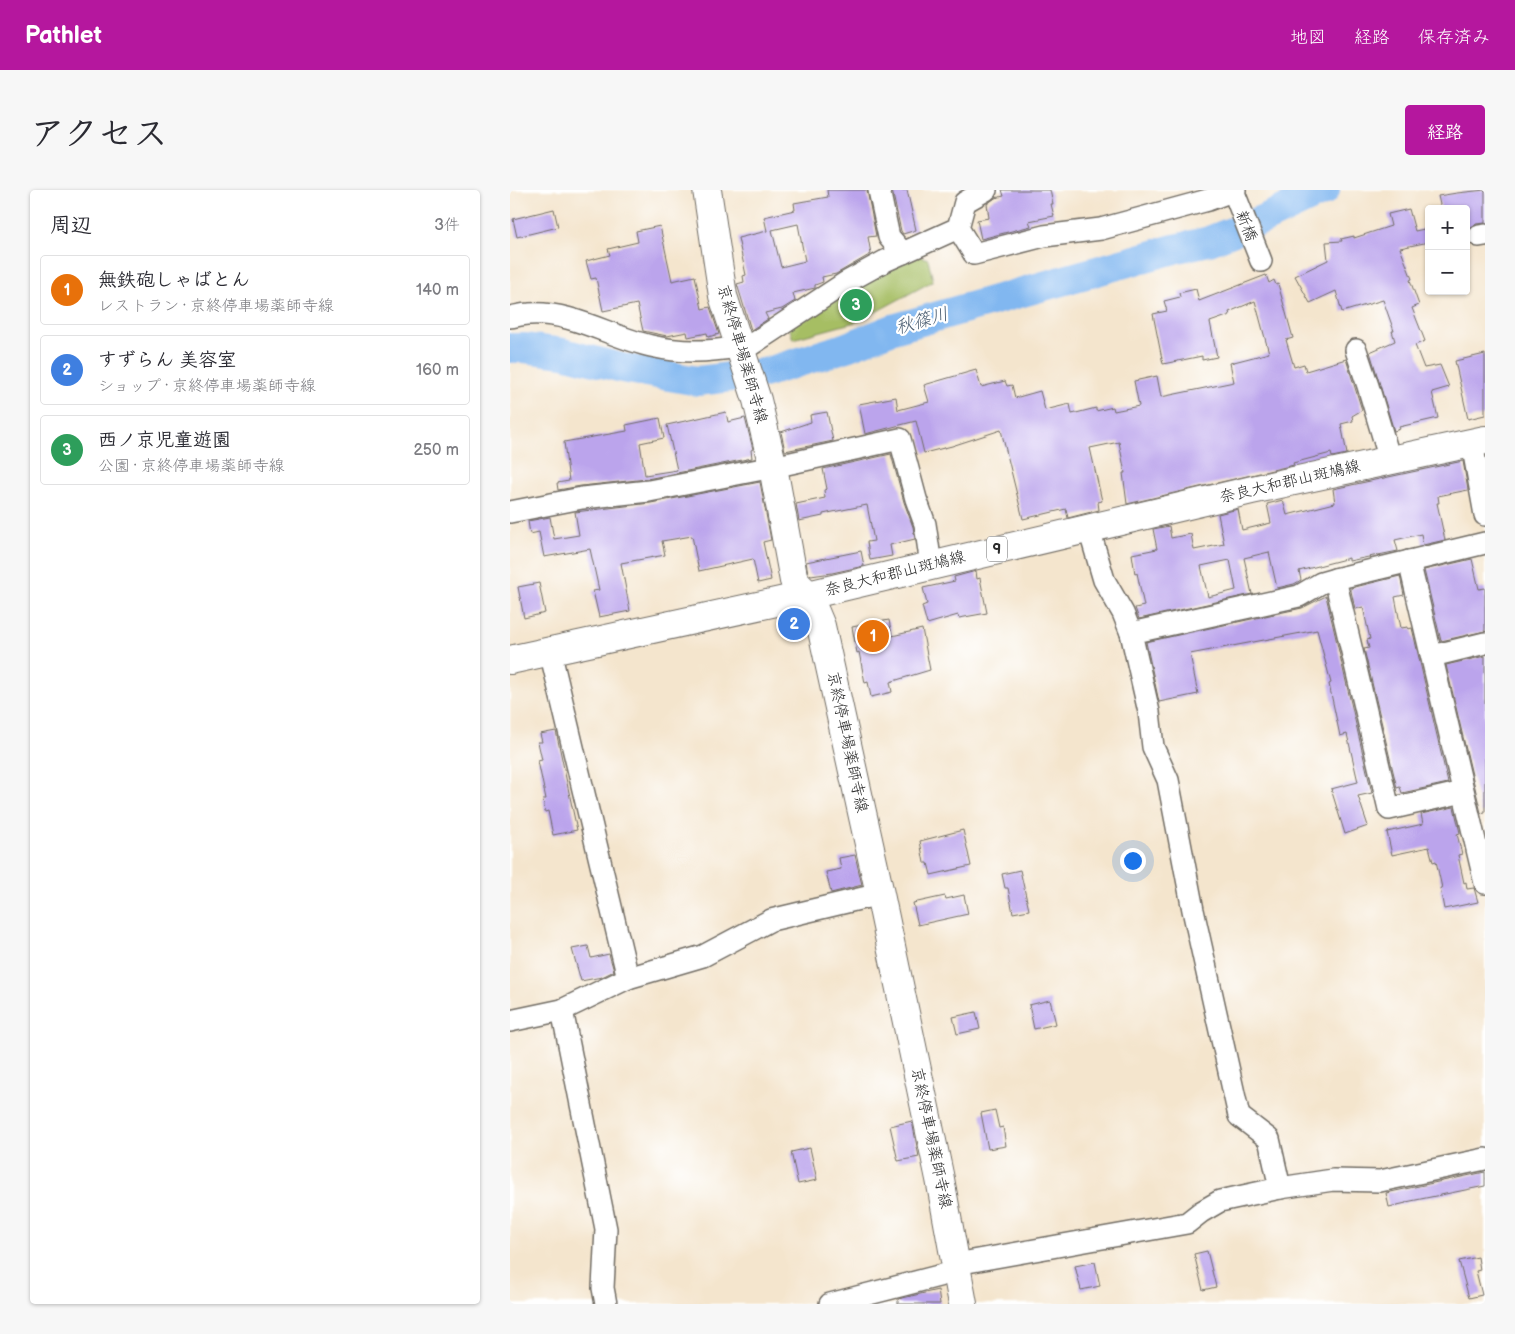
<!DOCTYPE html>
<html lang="ja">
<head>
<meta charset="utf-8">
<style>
  :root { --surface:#fff; --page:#f7f7f7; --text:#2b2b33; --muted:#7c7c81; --line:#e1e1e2; --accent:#b5179e }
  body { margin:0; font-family:"Balsamiq Sans","Klee One",sans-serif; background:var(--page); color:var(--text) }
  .controls { position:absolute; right:15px; top:15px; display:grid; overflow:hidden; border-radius:5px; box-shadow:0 1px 4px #0004 }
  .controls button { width:45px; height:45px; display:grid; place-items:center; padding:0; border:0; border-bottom:1px solid var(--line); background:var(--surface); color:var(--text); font:25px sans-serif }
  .you { position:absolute; left:622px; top:670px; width:18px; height:18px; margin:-12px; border:4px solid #fff; border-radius:50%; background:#1a73e8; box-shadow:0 0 0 8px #1a73e833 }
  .badge { display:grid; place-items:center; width:32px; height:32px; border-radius:50%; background:var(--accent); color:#fff; font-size:16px; font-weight:700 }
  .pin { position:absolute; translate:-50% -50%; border:2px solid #fff; box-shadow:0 1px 5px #0006 }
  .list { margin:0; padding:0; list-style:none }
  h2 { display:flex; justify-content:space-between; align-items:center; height:65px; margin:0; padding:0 20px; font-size:21px }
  h2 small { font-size:16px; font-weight:400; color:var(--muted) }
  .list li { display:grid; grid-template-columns:32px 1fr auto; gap:15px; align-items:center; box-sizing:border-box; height:70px; margin:0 10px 10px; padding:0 10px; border:1px solid var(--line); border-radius:5px }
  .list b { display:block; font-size:19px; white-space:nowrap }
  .list p { margin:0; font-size:16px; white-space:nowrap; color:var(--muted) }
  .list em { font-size:16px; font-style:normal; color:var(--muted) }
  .map { position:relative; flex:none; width:975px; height:1114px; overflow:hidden; border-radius:5px }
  header { display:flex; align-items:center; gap:30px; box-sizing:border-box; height:70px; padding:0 25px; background:var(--accent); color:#fff }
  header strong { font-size:24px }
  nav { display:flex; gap:28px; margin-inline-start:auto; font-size:18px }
  .intro { display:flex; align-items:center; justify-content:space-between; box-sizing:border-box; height:120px; padding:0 30px }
  h1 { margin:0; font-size:35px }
  .button { padding:12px 22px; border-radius:5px; background:var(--accent); color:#fff; font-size:18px; font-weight:700 }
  main { display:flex; gap:30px; padding:0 30px }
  aside { flex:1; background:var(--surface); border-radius:5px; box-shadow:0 1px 4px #0004 }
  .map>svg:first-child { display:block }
</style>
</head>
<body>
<header>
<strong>Pathlet</strong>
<nav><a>地図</a><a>経路</a><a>保存済み</a></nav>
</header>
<div class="intro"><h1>アクセス</h1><a class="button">経路</a></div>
<main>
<aside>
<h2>周辺<small>3件</small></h2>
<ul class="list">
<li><span class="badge" style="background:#e8710a">1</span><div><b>無鉄砲しゃばとん</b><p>レストラン · 京終停車場薬師寺線</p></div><em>140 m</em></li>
<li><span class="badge" style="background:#3f7fe0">2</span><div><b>すずらん 美容室</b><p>ショップ · 京終停車場薬師寺線</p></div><em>160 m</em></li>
<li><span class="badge" style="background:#2e9e5b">3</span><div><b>西ノ京児童遊園</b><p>公園 · 京終停車場薬師寺線</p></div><em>250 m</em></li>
</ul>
</aside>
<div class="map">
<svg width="975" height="1114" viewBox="0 0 975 1114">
  <rect width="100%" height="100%" fill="#fff"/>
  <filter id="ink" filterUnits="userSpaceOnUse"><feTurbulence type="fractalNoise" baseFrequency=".02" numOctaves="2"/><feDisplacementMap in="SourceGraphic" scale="10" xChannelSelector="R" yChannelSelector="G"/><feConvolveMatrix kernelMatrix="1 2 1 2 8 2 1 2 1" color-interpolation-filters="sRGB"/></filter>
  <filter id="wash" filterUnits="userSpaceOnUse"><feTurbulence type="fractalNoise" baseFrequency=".0096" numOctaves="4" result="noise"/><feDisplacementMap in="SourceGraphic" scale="20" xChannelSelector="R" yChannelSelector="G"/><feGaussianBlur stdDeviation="1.12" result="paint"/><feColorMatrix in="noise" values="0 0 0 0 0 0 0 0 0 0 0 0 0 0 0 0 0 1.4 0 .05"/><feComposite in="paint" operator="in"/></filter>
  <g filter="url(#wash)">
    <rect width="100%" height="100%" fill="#f4e5cd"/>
    <polygon fill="#a6be64" stroke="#687448" points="409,66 418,69 423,91 349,131 283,149 279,137 339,98"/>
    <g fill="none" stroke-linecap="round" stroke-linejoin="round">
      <polyline stroke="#81b7f0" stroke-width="30" points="0,158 14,158 53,163 112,178 188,191 254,183 334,158 383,139 664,59 699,51 754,29 815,0"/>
    </g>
    <g id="blocks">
      <g fill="#bba4ec" fill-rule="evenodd">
        <path d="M317,0H357L366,46L358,47L361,64L326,84L312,87L313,92L305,95V98L283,103L285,111L272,119L255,123L258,129L241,140L227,94L234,92L233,86L236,85L228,48L257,41L254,27L285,20L284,13L318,7ZM288,34L295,71L271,77L262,40Z"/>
        <polygon points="382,0 397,0 406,40 393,44 391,41"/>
        <polygon points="492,0 540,0 543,14 541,14 544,26 519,31 521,36 471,49 467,30 479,28 477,14 485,8 494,6"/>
        <polygon points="975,0 975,33 966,34 956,40 956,19 931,19 928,6 947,3"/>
        <polygon points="44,19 48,37 7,47 3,29"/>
        <polygon points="899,19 905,41 919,38 919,52 890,58 902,89 900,90 909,115 902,118 915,151 905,155 914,178 930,175 939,197 922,202 928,228 889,237 890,239 884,241 860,162 885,151 882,141 884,141 873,110 832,122 826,101 800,113 785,86 818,70 816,52 832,51 831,49 844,46 844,48 881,36 878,24"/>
        <polygon points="150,36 162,91 185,86 192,119 200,117 209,144 198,147 197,143 178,147 177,142 157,146 133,141 127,114 93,121 86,88 81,89 76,71 100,65 98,59 128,52 126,41"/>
        <polygon points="756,85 759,93 764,90 766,95 768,94 783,148 776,150 784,177 794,174 796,181 836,169 852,220 842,226 843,231 831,234 837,264 822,267 821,263 783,273 784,275 617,314 613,283 615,283 609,252 580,258 592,311 588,312 589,320 558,328 556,319 513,329 491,240 442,256 414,263 406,231 355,244 349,214 386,207 388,220 419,212 414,195 466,180 471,197 495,191 497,196 502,195 505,208 530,201 535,220 560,214 562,224 586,218 586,221 603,217 604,221 629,216 624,191 647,186 651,207 724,192 720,173 759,163 745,111 719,122 720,125 700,132 707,167 692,170 692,166 653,174 643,124 657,121 654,111 670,107 669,103 686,99 689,111"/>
        <polygon points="975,164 975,225 958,229 945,171"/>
        <polygon points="216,222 218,232 235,228 243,259 241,260 242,268 137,289 71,296 48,300 47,293 59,291 54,252 117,241 116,235 150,228 154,248 130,253 135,285 167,280 157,235"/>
        <polygon points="317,222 323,251 275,261 271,242 301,232 300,225"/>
        <polygon points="381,264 394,312 403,337 405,349 380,355 382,366 360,370 357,352 364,351 357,315 313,324 313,326 289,331 286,314 315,308 314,300 317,299 313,279"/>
        <path d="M953,271L958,300L928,306L929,313H927L935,350L913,355L911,344L885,350L888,361L839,371V368L789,381L791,390L784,394L767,398L759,362L734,368L742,404L629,429L625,418L634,416L627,383L625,384L622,364L647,359L643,339L659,336L661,348L681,344L684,360L714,354L708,324L728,319L732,340L761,333L757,314L773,310L777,325L825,313L823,299ZM720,370L726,400L698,407L691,376Z"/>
        <polygon points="250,292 261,350 253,352 261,390 248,393 243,369 189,381 182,346 152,351 155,365 111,373 120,421 89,427 83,401 89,400 80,359 34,367 29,342 20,344 18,331 40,327 44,349 69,345 65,322 141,313"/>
        <polygon points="351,361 354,376 322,383 301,386 298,383 296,372"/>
        <polygon points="962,369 969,399 975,398 975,441 931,451 914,380"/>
        <polygon points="466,381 467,389 470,388 477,423 449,428 448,425 417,434 412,416 417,414 413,398 445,391 444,387"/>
        <polygon points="890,386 894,405 885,407 891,438 898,437 898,439 902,438 938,593 892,603 890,597 887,598 854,459 859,458 857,450 860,449 853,417 845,419 841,401 841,398"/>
        <polygon points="29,393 35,423 14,428 8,397"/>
        <polygon points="816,406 862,603 848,606 858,636 835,644 821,599 848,592 837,544 830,546 819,494 821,493 807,440 680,464 688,504 649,512 636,452 792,418"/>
        <polygon points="379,430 382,446 412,439 420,480 380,492 382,502 361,507 358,492 355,493 349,462 347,463 342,437"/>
        <polygon points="975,466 975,622 971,623 936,475"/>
        <polygon points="46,541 67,640 43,645 38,621 35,622 33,609 36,609 28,571 32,570 28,552 32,552 30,544"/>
        <polygon points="944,617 950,643 947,644 952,664 948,665 954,693 956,692 957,699 964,698 968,712 934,719 930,698 932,698 926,671 923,672 919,657 882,665 877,642 913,634 911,624"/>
        <polygon points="453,640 461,676 421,685 418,673 414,673 410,651"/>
        <polygon points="345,665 352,695 321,703 316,682 331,679 329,668"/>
        <polygon points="510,680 519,720 503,723 498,698 495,698 492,684"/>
        <polygon points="454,705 458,724 408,735 403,713 435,706 436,709"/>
        <polygon points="78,756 81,768 99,764 104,781 92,787 71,791 62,759"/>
        <polygon points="540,810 546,834 524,839 519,815"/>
        <polygon points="466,822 470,839 447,844 443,827"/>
        <polygon points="485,920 489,938 493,937 496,956 478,959 471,923"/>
        <polygon points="402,931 409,967 388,971 380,936"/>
        <polygon points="300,958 307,990 288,994 281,962"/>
        <polygon points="975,982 975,996 896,1012 896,1013 879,1017 876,1003"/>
        <polygon points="697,1061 706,1097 693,1100 684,1064"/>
        <polygon points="968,1067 970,1080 966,1081 972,1105 959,1108 949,1071"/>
        <polygon points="585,1072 590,1096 571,1100 565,1076"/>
        <polygon points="428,1100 430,1114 388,1114 388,1109"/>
      </g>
    </g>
  </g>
  <g filter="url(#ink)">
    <use href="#blocks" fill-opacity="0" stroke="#716c64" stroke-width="1"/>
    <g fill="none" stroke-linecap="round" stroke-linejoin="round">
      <defs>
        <g id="minor">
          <polyline points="369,0 379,47 393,63"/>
          <polyline points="723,0 751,71"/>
          <polyline points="448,38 464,64 534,46 591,39 698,10 725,0"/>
          <polyline points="969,46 975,45"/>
          <path d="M0,127C6,126 13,124 19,124C62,121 100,147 141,156C171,163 198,162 229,157L230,162L335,93L375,71L448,38L455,12L476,0"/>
          <polyline points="846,160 858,196 880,270"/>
          <polyline points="962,253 975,325"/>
          <polyline points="0,322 72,308 139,301 263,277 390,249 406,309 415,334 421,375"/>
          <polyline points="579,339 594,390 613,423 621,443 639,522 643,557 658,590 683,720 729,926 759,949 770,998"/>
          <polyline points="899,371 975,693"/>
          <polyline points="825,389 879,619 953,602"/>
          <polyline points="621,443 789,406 811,393 825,389 975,353"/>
          <polyline points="40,461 118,788"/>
          <polyline points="922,466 975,453"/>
          <polyline points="52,820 96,1039 93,1098 96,1114"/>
          <polyline points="0,831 52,820 118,788 193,766 261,730 370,704"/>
          <polyline points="446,1074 677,1033 691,1022 710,1011 770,998 823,990 870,991 975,969"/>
          <polyline points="320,1114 448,1081"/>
        </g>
        <g id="major">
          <polyline points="197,0 213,106 247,210 263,277 284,391 298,405 311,436 370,704 430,989 453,1114"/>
          <polyline points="0,470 298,405 742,300 975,250"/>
        </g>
      </defs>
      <use href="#minor" stroke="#716c64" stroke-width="24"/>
      <use href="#major" stroke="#716c64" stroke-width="30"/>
      <use href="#minor" stroke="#fff" stroke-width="21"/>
      <use href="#major" stroke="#fff" stroke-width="28"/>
    </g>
  </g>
  <g text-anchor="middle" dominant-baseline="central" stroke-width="4.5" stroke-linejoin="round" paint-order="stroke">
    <rect fill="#fff" stroke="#6b6b6b" stroke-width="1" x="477" y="346.5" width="20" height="25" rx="4"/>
    <g font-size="15" font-weight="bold" fill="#2b2b2b">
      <text x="487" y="359">9</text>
    </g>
    <g font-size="16" fill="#2b2b2b" stroke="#fff">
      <text transform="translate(736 36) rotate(69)">新橋</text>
      <text transform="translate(232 164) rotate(74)">京終停車場薬師寺線</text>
      <text transform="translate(780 292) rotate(-13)">奈良大和郡山斑鳩線</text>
      <text transform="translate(385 384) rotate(-14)">奈良大和郡山斑鳩線</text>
      <text transform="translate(337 552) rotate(78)">京終停車場薬師寺線</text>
      <text transform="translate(421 948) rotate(78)">京終停車場薬師寺線</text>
    </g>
    <g font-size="18" font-style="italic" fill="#495c70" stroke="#fff">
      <text transform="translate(412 131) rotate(-16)">秋篠川</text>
    </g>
  </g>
</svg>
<div class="controls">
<button>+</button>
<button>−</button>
</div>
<div class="you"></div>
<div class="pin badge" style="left:363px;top:446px;background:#e8710a">1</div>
<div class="pin badge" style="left:284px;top:434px;background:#3f7fe0">2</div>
<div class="pin badge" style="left:346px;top:115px;background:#2e9e5b">3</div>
</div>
</main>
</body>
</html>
